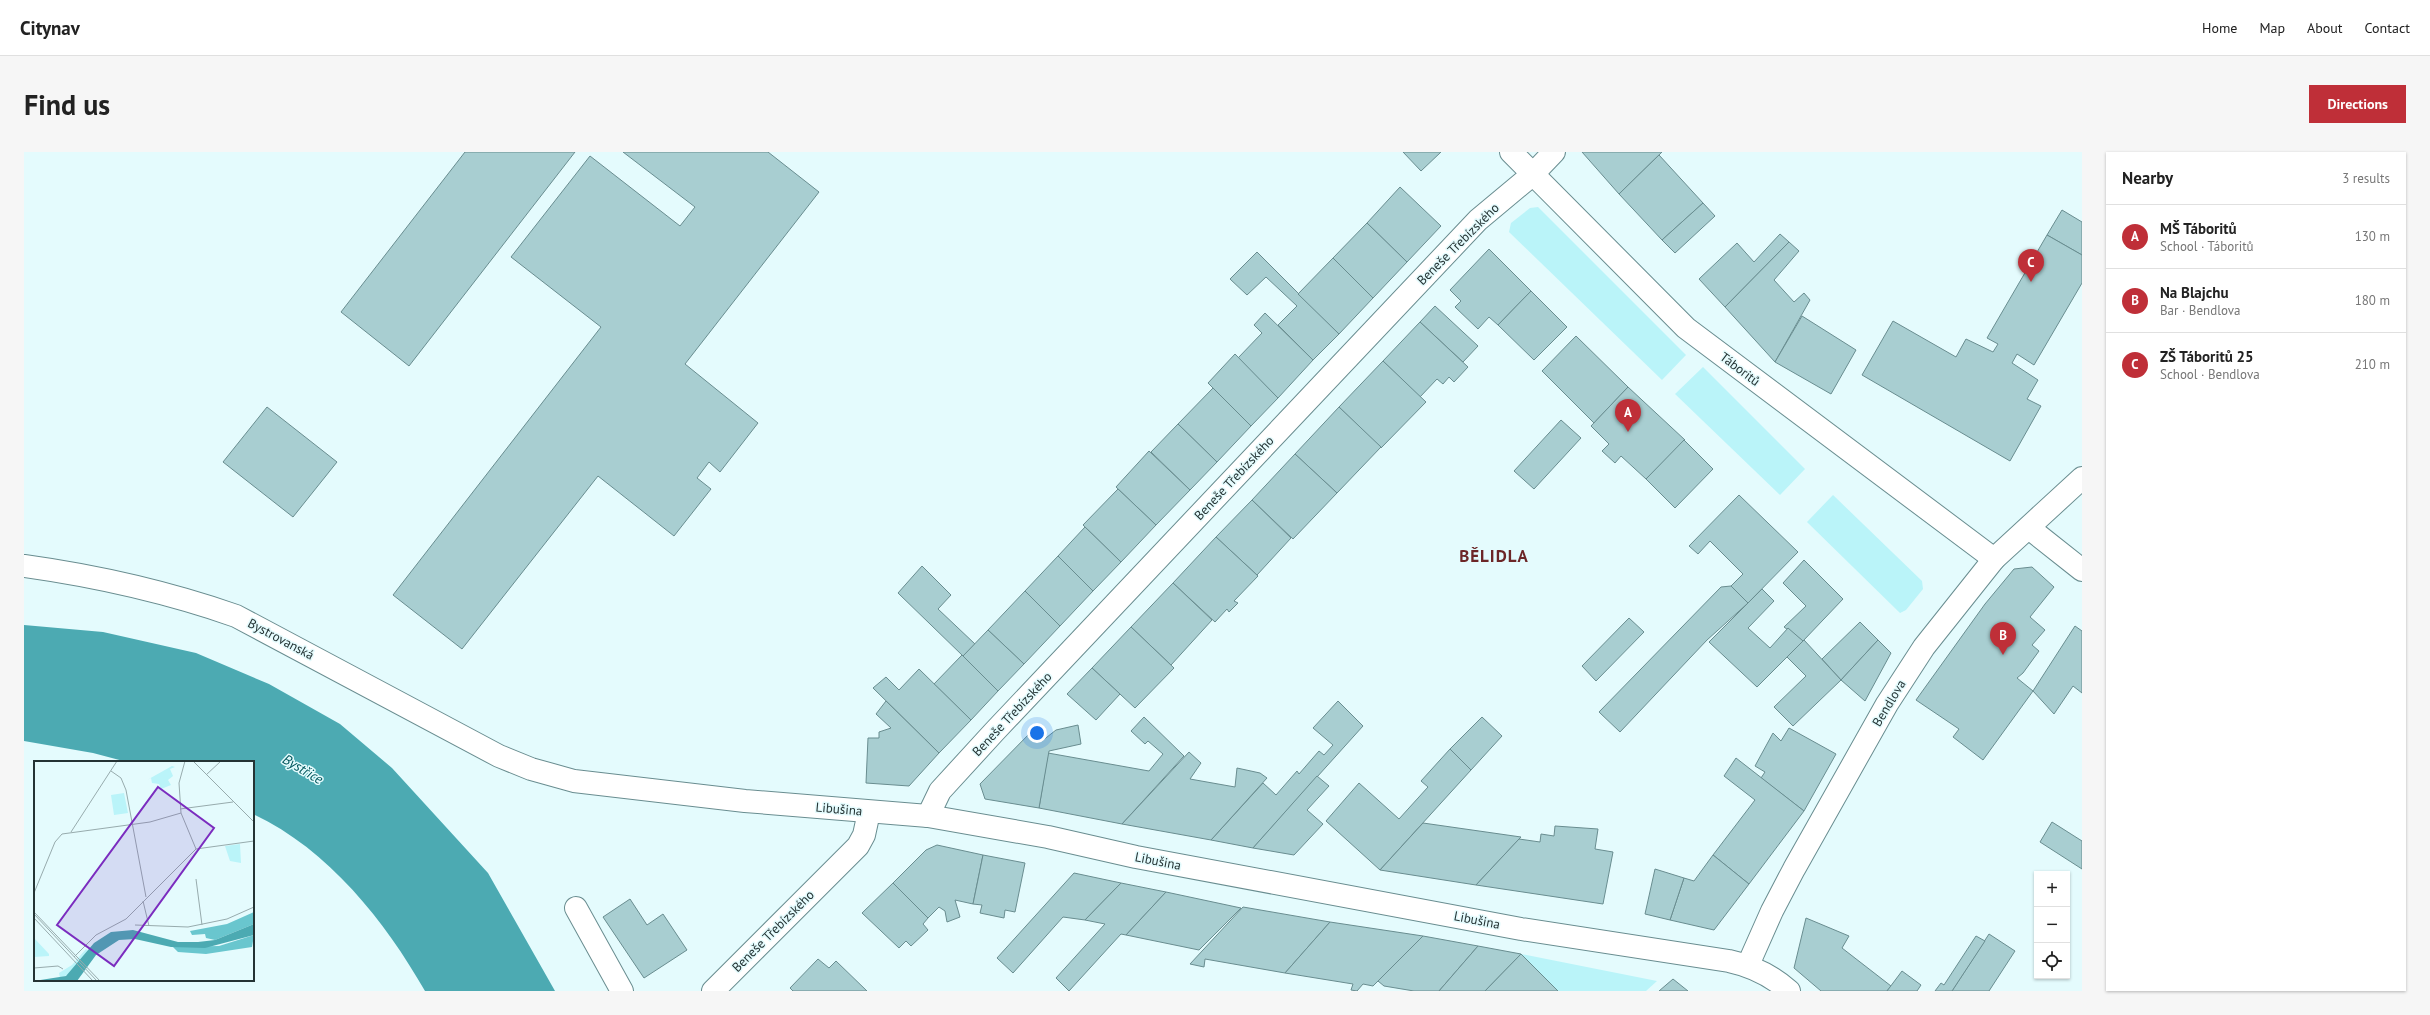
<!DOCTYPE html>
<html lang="en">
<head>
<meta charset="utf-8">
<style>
  :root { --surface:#fff; --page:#f6f6f6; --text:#222; --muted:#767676; --line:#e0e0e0; --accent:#bf2f38 }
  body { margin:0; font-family:"PT Sans",sans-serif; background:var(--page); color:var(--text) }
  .controls { position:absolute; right:12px; bottom:12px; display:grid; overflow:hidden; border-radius:0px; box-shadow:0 1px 3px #0004 }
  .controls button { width:36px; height:36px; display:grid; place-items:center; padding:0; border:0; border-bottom:1px solid var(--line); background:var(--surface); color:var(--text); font:20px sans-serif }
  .you { position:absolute; left:1013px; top:581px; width:14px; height:14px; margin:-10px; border:3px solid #fff; border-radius:50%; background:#1a73e8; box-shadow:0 0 0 6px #1a73e833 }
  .badge { display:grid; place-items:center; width:26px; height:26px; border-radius:50%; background:var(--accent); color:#fff; font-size:13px; font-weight:700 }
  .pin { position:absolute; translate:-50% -33px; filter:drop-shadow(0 1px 2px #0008) }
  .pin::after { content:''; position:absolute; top:21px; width:14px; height:12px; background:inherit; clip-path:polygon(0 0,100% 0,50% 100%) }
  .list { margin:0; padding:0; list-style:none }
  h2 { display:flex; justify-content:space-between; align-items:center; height:52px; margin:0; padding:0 16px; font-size:17px }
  h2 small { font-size:13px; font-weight:400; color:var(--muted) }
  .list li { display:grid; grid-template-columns:26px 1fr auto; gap:12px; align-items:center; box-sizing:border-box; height:64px; padding:0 16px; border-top:1px solid var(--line) }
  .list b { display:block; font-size:15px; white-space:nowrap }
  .list p { margin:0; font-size:13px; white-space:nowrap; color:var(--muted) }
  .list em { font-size:13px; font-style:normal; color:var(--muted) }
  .icon { flex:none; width:22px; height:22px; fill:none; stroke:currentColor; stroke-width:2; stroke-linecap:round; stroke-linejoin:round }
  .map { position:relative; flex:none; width:2058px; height:839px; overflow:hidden; border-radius:0px }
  header { display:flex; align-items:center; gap:24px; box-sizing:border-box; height:56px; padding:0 20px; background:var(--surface); border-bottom:1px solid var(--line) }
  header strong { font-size:19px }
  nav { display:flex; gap:22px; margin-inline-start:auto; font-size:14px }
  .intro { display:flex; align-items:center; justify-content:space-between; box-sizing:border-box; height:96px; padding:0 24px }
  h1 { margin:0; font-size:28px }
  .button { padding:10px 18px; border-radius:0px; background:var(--accent); color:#fff; font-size:14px; font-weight:700 }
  main { display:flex; gap:24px; padding:0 24px }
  aside { flex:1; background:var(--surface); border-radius:0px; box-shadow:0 1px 3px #0004 }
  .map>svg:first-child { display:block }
</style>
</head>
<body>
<header>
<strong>Citynav</strong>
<nav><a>Home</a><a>Map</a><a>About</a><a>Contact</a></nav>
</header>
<div class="intro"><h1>Find us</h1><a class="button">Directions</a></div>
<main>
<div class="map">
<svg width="2058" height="839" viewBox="0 0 2058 839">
  <rect width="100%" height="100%" fill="#e4fbfd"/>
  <g fill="#baf4f9">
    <polygon points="1514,55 1662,203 1638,228 1485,80 1487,71 1506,56"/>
    <polygon points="1679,215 1781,317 1756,343 1651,242"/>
    <polygon points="1809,343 1898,429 1899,437 1882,458 1876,461 1783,370"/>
    <polygon points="1497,802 1633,829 1622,839 1534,839"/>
  </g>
  <path fill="#4caab2" d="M0,473L79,480L172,501L245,532L316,572L368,616L464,721L531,839H401C361,769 304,697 229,662V610H103L69,601L0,589Z"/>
  <g fill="#a8ced1" stroke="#698d90">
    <polygon points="441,0 551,0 385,214 317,160"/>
    <polygon points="599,0 744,0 795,40 661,212 734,271 696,320 685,310 673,326 687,337 650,384 574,324 438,497 369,443 577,175 487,105 566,4 656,74 671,55"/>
    <polygon points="1379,0 1417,0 1397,19"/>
    <polygon points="1558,0 1638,0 1595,42"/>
    <polygon points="1635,3 1679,51 1638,88 1595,42"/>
    <polygon points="1376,35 1417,74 1383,110 1343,71"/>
    <polygon points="1679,51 1691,64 1651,101 1638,88"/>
    <polygon points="2038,58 2058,70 2058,103 2023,83"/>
    <polygon points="1343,71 1383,110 1349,146 1309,106"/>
    <polygon points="1756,82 1765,90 1701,155 1675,127 1713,91 1730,110"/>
    <polygon points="2023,83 2058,103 2058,131 2010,213 1993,202 1988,211 2014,228 2003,247 2017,254 1986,309 1838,223 1869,169 1932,205 1942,187 1969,200 1974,192 1963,186"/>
    <polygon points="1765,90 1775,99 1750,128 1770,150 1780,141 1786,148 1751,210 1701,155"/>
    <polygon points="1465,97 1507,139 1474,173 1465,165 1454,177 1431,155 1437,149 1426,138"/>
    <polygon points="1233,100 1315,182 1289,208 1254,173 1273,154 1242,125 1223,143 1206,127"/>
    <polygon points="1309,106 1349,146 1315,182 1274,142"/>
    <polygon points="1507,139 1543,175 1510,208 1474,173"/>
    <polygon points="1411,154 1454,194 1439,210 1396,170"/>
    <polygon points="1241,161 1289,208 1254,246 1214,206 1238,181 1230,173"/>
    <polygon points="1778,164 1832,198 1807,242 1751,210"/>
    <polygon points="1396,170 1444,215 1430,230 1425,225 1419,232 1413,227 1396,245 1359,209"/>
    <polygon points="1552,184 1604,235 1570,271 1518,219"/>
    <polygon points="1211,202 1254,246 1227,274 1184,231"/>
    <polygon points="1359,209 1402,250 1357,296 1315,255"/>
    <polygon points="1604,235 1661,288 1622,327 1597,304 1591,311 1578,299 1585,292 1567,274"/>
    <polygon points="1189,236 1227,274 1193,310 1154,272"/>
    <polygon points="243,255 313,310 269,365 199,310"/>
    <polygon points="1315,255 1357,295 1313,341 1271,302"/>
    <polygon points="1537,268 1557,286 1510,337 1490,319"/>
    <polygon points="1154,272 1193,310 1166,338 1127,300"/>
    <polygon points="1660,288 1689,317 1651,356 1622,327"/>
    <polygon points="1125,299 1166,338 1132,373 1092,335"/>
    <polygon points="1271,302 1313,341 1269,387 1228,348"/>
    <polygon points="1094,337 1132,373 1097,410 1059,373"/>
    <polygon points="1715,343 1774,400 1724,451 1707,434 1719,422 1686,389 1674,402 1665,394"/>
    <polygon points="1228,348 1267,386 1233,423 1192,385"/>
    <polygon points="1061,375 1097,410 1069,439 1034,404"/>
    <polygon points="1192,385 1234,424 1210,449 1214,451 1205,460 1203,457 1191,470 1149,431"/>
    <polygon points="1034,404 1069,439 1036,474 1001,439"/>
    <polygon points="1780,408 1819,447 1779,489 1760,475 1782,454 1759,431"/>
    <polygon points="898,414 927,443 914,457 951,492 939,504 874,441"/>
    <polygon points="2008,415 2030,435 2006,465 2021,478 2008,493 2015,499 1999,521 1993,526 2009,539 1959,608 1929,585 1935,577 1892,548 1961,452 1990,417"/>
    <polygon points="1149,431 1188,468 1147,513 1107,475"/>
    <polygon points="1707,434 1724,451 1683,488 1596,580 1575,560 1697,435"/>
    <polygon points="1738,437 1750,449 1724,476 1746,496 1764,476 1779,489 1733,535 1685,490"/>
    <polygon points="1001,439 1036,474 1000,512 964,478"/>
    <polygon points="1605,466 1620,480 1572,529 1558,514"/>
    <polygon points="1836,470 1854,488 1817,528 1798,507"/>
    <polygon points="2051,474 2058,479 2058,541 2049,534 2030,562 2009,539"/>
    <polygon points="1107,475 1150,516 1111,556 1068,516"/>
    <polygon points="964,478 1000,512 974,539 939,504"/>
    <polygon points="1780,488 1817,528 1769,574 1750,555 1782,524 1763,505"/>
    <polygon points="1854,488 1867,501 1841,549 1817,528"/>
    <polygon points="938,503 974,539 947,568 910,532"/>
    <polygon points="1068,516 1096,542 1072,568 1043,542"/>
    <polygon points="895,517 947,568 915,601 849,536 862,525 875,538"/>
    <polygon points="862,549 915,601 885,634 842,631 844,586 855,586 855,580 867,576 852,562"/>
    <polygon points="1314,549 1339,574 1229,696 1187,688 1239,631 1252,643 1273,619 1275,622 1295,599 1300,603 1309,593 1289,576"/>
    <polygon points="1120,565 1160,604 1098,672 1015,656 1024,601 1125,619 1139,602 1124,589 1121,592 1107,579"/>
    <polygon points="1458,565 1478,584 1447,618 1426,597"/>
    <polygon points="1054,573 1057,592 1025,599 1015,656 961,647 956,632 1008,579 1018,589 1032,578"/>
    <polygon points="1765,576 1812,602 1780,659 1737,626 1741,620 1731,614 1749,581 1757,589"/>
    <polygon points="1426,597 1447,618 1356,718 1302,669 1335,631 1375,667 1404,635 1397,629"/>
    <polygon points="1165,600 1177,611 1166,627 1211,635 1213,616 1236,621 1243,626 1187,688 1098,672"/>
    <polygon points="1712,606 1780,659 1725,732 1689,703 1731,648 1700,624"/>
    <polygon points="1293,624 1305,634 1283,658 1299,672 1270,703 1229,696"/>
    <polygon points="2028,670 2058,689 2058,717 2016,690"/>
    <polygon points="1399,671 1497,685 1452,733 1356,718"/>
    <polygon points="1531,674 1574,677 1571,697 1589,700 1579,752 1452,733 1495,687 1516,690 1517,682 1530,684"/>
    <polygon points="913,693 959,703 949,752 931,748 936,765 923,770 921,759 915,755 904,766 869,731 902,698"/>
    <polygon points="959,703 1001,711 991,760 981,758 980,766 956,761 958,753 949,752"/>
    <polygon points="1689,703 1725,732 1690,778 1646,768 1660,726 1670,729"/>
    <polygon points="1631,717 1660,726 1646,768 1621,762"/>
    <polygon points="1050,721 1097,731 1061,768 1039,765 989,821 973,806"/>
    <polygon points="869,731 904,766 899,772 904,778 887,794 882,789 875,796 838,761"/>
    <polygon points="1097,731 1142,740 1102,783 1097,782 1045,839 1032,826 1081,772 1061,768"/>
    <polygon points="1142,740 1217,756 1175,798 1102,783"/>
    <polygon points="606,747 623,773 639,762 663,798 620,826 579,765"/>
    <polygon points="1219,755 1306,770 1261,821 1181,807 1180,815 1166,812"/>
    <polygon points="1782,766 1825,784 1818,796 1867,834 1863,839 1797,839 1770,816"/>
    <polygon points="1306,770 1399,784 1349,834 1339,832 1333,839 1327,838 1329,832 1261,821"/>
    <polygon points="1965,782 1991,799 1965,839 1928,839"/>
    <polygon points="1399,784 1454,794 1415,839 1390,839 1360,834 1354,829"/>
    <polygon points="1952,784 1961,789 1928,839 1911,839 1917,831 1920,833"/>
    <polygon points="1454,794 1497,802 1461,839 1415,839"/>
    <polygon points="1497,802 1534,839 1461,839"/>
    <polygon points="794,807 805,816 812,809 843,839 769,839 766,836"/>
    <polygon points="1878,819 1897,833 1893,839 1863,839"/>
    <polygon points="1649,827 1664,839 1635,839"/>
  </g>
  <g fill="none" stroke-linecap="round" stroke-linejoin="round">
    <defs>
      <g id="minor">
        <polyline points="1487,0 1662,176 1970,407"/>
        <polyline points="2005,376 2058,418"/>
        <polyline points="904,664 916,639 970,580 1454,68 1508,23 1530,0"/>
        <polyline points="552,756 598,839"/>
        <polyline points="1724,813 1748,759 1770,717 1863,552 1900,495 1970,407 2058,326"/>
        <polyline points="689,839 834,694 840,683 845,660"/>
      </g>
      <path id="tertiary" d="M0,414C72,424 143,440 212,464L475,604L507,617L550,629L721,649L904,664L1024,685L1112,705L1497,777L1705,809C1728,814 1747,823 1765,839"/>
    </defs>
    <use href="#minor" stroke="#698d90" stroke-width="24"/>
    <use href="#tertiary" stroke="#698d90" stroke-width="24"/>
    <use href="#minor" stroke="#fff" stroke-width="22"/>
    <use href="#tertiary" stroke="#fff" stroke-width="22"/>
  </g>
  <g text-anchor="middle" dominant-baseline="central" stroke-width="3" stroke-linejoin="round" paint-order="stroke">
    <g font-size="13" fill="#243334" stroke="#e4fbfd">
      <text transform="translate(1434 92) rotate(-45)">Beneše Třebízského</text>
      <text transform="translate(1716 217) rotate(37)">Táboritů</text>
      <text transform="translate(1210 326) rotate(-47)">Beneše Třebízského</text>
      <text transform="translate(257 487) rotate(28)">Bystrovanská</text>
      <text transform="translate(1865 551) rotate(-59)">Bendlova</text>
      <text transform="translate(988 562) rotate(-47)">Beneše Třebízského</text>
      <text transform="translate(815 657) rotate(5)">Libušina</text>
      <text transform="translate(1134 709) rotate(11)">Libušina</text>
      <text transform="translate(1453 768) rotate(11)">Libušina</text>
      <text transform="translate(749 779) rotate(-45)">Beneše Třebízského</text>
    </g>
    <g font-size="14" font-style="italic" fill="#00565c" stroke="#e4fbfd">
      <text transform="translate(279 617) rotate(31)">Bystřice</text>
    </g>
    <g font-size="17" font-weight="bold" letter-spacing="1" fill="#6c2627" stroke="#e4fbfd">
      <text x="1470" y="404">BĚLIDLA</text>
    </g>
  </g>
  <g transform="translate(10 609)">
    <rect width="220" height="220" fill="#e4fbfd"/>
    <path d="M138,5L141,6L136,8L139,15L134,19L137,24L127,28L125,23L118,22L117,17L113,19ZM90,32L94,52L80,54L77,34ZM206,83L207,102L196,100L191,85ZM0,177L15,193V195L0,196ZM52,188L54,189L36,213L26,217L25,212L38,204Z" fill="#baf4f9"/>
    <path d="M220,151V163L181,179L172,177L171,173L158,174L156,170L193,163ZM220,174L218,186L172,193L144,191L139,186L185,185Z" fill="#69c6ce"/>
    <path d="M220,163V174L171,187L137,186L101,178L85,179L62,194L43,220H0L32,215L60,182L77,171L99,169L144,181H164L181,179Z" fill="#4caab2"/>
    <path fill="none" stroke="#97abad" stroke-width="1" d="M151,0L145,22L147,52L162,88M159,0L220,61M77,10L87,17L92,29L112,136M172,14L187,0M146,48L199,41M37,71L83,0M162,118L168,164M0,132L21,81L28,73L116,61L147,52M109,140L115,165M0,151L66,220M0,153L63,220M0,157L59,220M101,164L154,166L193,158L220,146M40,196L62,174L92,158L162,88L220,80M0,207L24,205L29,208"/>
    <path fill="#7b2cbf" fill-opacity="0.15" stroke="#7b2cbf" stroke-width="2" d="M124,26L180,67L80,205L23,164Z"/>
    <rect width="220" height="220" fill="none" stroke="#243334" stroke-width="2"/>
  </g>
</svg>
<div class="controls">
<button>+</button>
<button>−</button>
<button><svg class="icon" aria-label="locate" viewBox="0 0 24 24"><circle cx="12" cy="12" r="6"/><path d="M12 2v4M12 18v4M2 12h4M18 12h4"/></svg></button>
</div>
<div class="you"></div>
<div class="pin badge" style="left:1604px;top:280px">A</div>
<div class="pin badge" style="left:1979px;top:503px">B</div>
<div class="pin badge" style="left:2007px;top:130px">C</div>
</div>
<aside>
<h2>Nearby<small>3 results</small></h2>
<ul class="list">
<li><span class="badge">A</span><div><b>MŠ Táboritů</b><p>School · Táboritů</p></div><em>130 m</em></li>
<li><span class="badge">B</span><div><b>Na Blajchu</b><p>Bar · Bendlova</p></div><em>180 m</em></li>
<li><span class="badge">C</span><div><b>ZŠ Táboritů 25</b><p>School · Bendlova</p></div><em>210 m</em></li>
</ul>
</aside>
</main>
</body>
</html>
